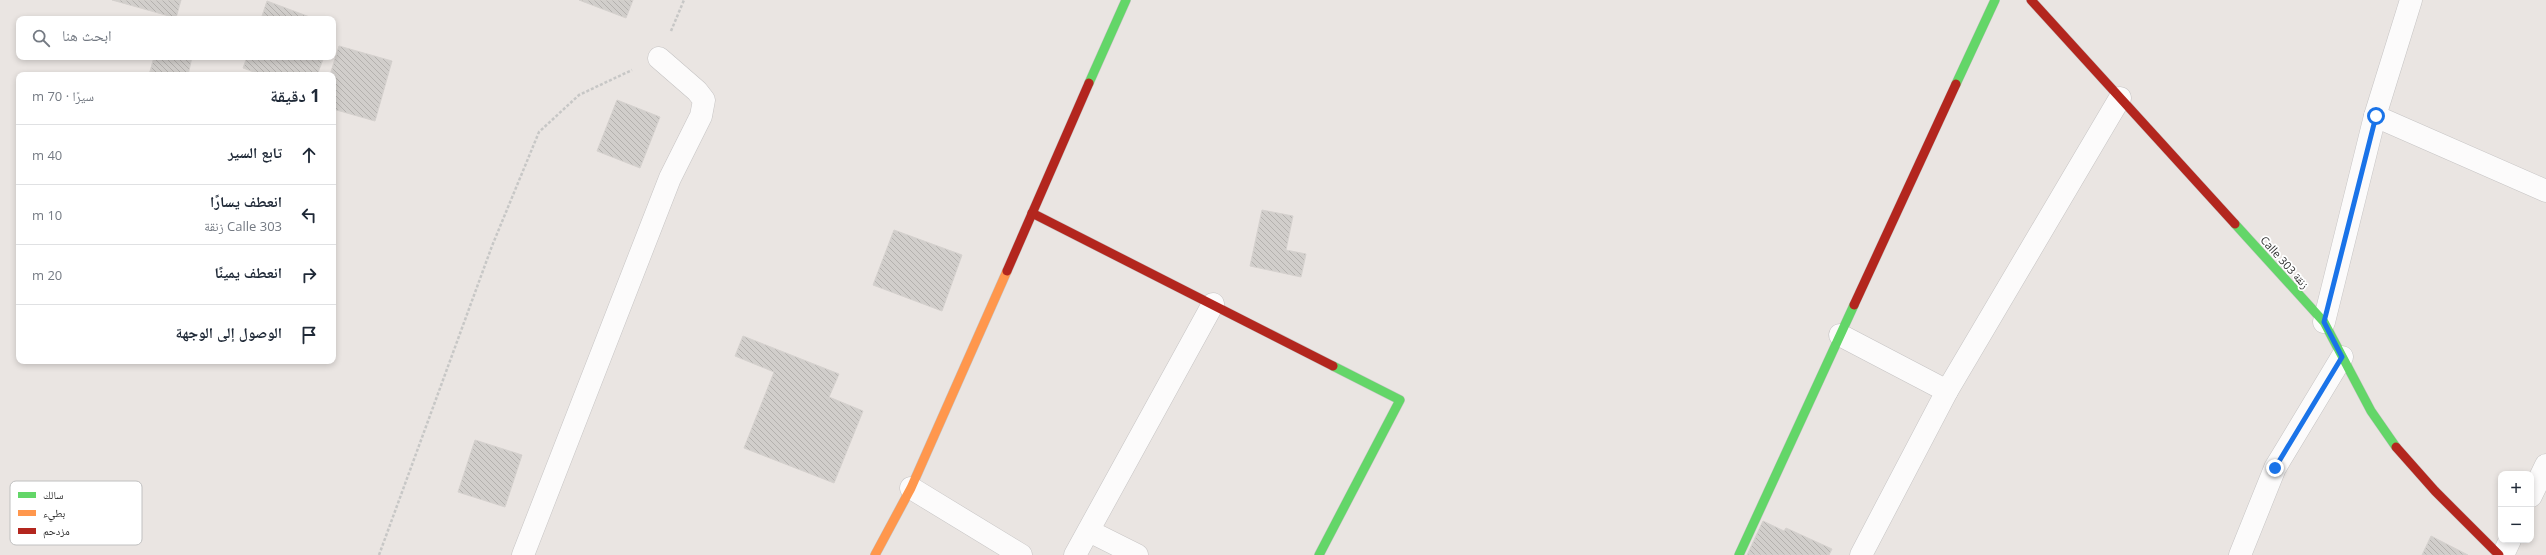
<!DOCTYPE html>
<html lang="ar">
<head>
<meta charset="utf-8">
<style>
  :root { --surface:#fff; --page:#f6f6f7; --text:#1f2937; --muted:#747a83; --line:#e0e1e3 }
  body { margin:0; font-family:"Open Sans","Noto Naskh Arabic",sans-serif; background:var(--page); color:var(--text); direction:rtl }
  .controls { position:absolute; right:12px; bottom:12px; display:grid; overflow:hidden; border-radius:8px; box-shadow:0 2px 6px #0003 }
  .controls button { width:36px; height:36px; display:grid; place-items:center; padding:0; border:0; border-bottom:1px solid var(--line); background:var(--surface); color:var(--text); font:20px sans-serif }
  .stop { position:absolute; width:12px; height:12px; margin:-9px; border:3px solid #1a73e8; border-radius:50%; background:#fff }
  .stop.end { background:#1a73e8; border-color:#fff; box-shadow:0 1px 4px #0008 }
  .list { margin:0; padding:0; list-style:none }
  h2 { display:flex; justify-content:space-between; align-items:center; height:52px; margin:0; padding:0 16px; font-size:17px }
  h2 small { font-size:13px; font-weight:400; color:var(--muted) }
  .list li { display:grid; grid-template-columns:26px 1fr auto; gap:12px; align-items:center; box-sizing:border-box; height:60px; padding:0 16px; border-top:1px solid var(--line) }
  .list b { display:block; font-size:15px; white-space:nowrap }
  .list p { margin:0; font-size:13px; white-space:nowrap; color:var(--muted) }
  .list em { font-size:13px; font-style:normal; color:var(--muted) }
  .icon { flex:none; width:22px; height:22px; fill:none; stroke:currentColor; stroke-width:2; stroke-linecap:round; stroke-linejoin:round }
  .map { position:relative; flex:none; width:2546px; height:555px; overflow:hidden; direction:ltr }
  .search { position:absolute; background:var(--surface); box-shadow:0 2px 6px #0003; left:16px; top:16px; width:320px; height:44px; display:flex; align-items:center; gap:10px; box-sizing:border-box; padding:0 14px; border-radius:8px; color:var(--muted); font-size:15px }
  .panel { position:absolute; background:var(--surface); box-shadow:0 2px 6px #0003; left:16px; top:72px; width:320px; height:292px; border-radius:8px; direction:rtl }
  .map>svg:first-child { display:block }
</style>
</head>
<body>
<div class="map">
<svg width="2546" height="555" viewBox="0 0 2546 555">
  <defs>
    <pattern id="building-back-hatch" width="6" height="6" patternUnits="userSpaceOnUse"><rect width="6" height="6" fill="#d1cecb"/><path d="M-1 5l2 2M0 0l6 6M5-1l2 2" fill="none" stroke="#b4b1ae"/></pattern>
  </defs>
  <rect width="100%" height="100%" fill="#eae5e2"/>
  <g fill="url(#building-back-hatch)" stroke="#d5d1ce">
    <polygon points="112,0 181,0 176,18"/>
    <polygon points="579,0 633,0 626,18"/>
    <polygon points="267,1 315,19 261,19"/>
    <polygon points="339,46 392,61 375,121 333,109 333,75 330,75"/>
    <polygon points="154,57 192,57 188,75 149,75"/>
    <polygon points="247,57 324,57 317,75 262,75 243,68"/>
    <polygon points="617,100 660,117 640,168 597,151"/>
    <polygon points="1262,210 1293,216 1286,250 1306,254 1301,277 1250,266"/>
    <polygon points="894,230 962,255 942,311 873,285"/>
    <polygon points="743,336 839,374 829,397 863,411 834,483 744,448 774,372 735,356"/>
    <polygon points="475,440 522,455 505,507 458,492"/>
    <polygon points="1763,521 1784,531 1786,528 1832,549 1829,555 1747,555"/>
    <polygon points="2431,536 2468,555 2422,555"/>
  </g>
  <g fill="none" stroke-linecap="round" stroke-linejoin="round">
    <defs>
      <g id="street">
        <polyline points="2375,116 2546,191"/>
        <polyline points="2324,322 2375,116 2411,0"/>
        <polyline points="1840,335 1947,391"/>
        <polyline points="911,488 1021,555"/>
        <polyline points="2531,496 2546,465"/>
        <polyline points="1089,531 1137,555"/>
        <polyline points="523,555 670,178 701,116 704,100 697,91 659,58"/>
        <polyline points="1075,555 1213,304"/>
        <polyline points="1861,555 1947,391 2120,98"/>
        <polyline points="2240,555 2275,468 2342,357"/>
        <polyline points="2503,555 2510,540"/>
      </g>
      <g id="fast">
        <polyline points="1089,83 1126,0"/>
        <polyline points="1956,84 1995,0"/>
        <polyline points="2235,224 2324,322 2371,411 2396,447"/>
        <polyline points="1319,555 1400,400 1333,366"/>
        <polyline points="1739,555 1854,305"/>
      </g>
      <polyline id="slow" points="875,555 911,488 1007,271"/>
      <g id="jam">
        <polyline points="2031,0 2235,224"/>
        <polyline points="1032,213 1333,366"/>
        <polyline points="1007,271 1089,83"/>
        <polyline points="1854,305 1956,84"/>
        <polyline points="2396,447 2435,491 2499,555"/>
      </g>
    </defs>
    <use href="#street" stroke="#c6c4c4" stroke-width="23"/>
    <use href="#fast" stroke="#c6c4c4" stroke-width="10"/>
    <use href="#slow" stroke="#c6c4c4" stroke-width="10"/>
    <use href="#jam" stroke="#c6c4c4" stroke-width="10"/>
    <g stroke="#c7c7c6" stroke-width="2.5" stroke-dasharray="3 2" stroke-linecap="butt">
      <polyline points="671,31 684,0"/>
      <polyline points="379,555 492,246 539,132 579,95 632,70"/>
    </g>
    <use href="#street" stroke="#fcfbfb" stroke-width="22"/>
    <use href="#fast" stroke="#63d668" stroke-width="9"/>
    <use href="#slow" stroke="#ff974d" stroke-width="9"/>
    <use href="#jam" stroke="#b3261e" stroke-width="9"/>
  </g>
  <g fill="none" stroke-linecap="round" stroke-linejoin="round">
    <polyline stroke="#1a73e8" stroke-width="5" points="2275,468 2342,357 2324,322 2376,116"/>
  </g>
  <g text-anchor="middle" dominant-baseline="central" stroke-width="3.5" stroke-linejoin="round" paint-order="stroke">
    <g font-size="11" fill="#2c2c2c" stroke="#fff">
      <text transform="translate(2285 262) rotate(48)">Calle 303 زنقة</text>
    </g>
  </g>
  <rect x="10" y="481" width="132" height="64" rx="6" fill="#fff" stroke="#c0c0c0" stroke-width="1"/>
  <rect x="18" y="492" width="18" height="6" fill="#63d668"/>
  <rect x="18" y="510" width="18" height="6" fill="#ff974d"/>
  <rect x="18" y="528" width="18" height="6" fill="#b3261e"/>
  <g font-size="11" fill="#2c2c2c">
    <text x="43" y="499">سالك</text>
    <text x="43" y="517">بطيء</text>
    <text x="43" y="535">مزدحم</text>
  </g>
</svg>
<div class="controls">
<button>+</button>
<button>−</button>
</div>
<div class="stop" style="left:2376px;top:116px"></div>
<div class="stop end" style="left:2275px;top:468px"></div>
<div class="search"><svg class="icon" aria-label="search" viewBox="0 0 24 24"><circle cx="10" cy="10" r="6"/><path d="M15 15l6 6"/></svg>ابحث هنا</div>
<section class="panel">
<h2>1 دقيقة<small>سيرًا · 70 m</small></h2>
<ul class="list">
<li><svg class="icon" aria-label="ahead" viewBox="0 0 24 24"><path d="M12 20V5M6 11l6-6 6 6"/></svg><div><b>تابع السير</b></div><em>40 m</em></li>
<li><svg class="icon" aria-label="left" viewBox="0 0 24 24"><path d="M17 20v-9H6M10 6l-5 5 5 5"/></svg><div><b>انعطف يسارًا</b><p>Calle 303 زنقة</p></div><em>10 m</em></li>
<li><svg class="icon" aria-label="right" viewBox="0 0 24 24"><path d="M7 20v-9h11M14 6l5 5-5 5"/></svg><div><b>انعطف يمينًا</b></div><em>20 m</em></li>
<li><svg class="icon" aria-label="arrive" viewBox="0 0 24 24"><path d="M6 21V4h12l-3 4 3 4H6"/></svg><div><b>الوصول إلى الوجهة</b></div></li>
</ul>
</section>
</div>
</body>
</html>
